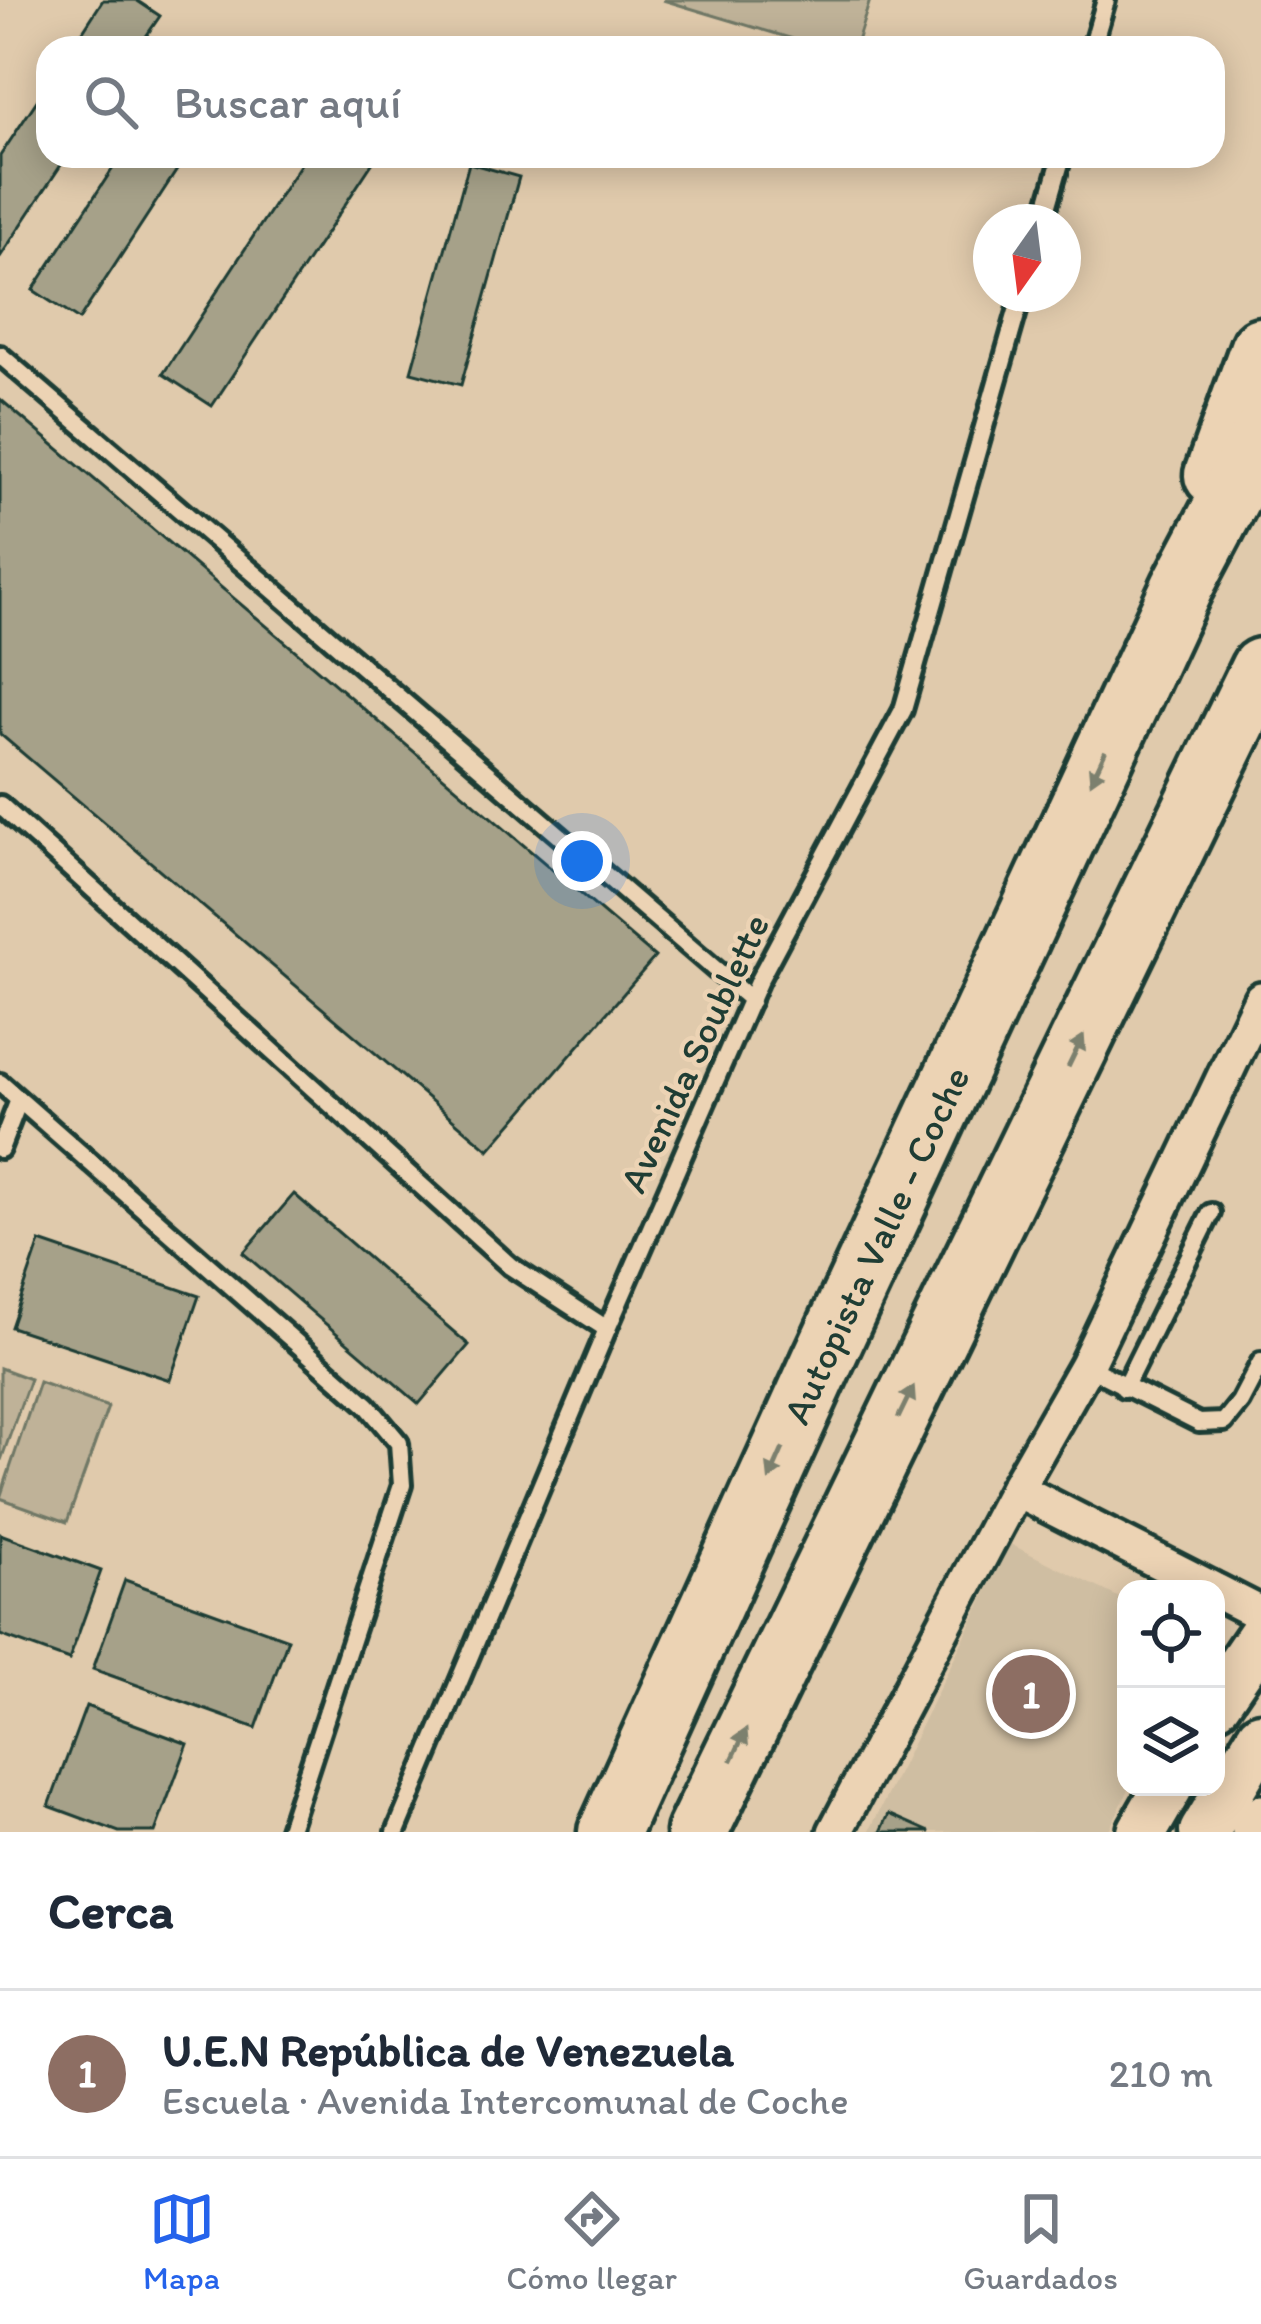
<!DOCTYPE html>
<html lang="es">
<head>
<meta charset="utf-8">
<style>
  :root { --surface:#fff; --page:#f2f2f3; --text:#1f2937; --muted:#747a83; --line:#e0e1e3; --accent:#2563eb }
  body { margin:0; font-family:Itim,sans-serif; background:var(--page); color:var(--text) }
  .controls { position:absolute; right:36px; bottom:36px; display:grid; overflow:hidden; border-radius:24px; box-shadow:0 6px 30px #0003 }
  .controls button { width:108px; height:108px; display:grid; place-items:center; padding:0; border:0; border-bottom:3px solid var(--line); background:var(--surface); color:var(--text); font:60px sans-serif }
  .compass { position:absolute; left:973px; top:204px; width:108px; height:108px; border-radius:50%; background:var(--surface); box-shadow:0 6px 30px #0003; rotate:194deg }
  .you { position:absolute; left:582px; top:861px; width:42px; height:42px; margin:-30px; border:9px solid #fff; border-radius:50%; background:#1a73e8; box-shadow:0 0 0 18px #1a73e833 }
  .badge { display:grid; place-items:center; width:78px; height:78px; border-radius:50%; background:var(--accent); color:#fff; font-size:39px; font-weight:700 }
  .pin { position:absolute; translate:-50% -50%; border:6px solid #fff; box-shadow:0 3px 12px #0006 }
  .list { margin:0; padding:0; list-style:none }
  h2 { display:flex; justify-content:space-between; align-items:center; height:156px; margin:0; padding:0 48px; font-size:51px }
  h2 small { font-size:39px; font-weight:400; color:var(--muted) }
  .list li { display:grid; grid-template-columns:78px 1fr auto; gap:36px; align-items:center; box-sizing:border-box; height:168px; padding:0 48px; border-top:3px solid var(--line) }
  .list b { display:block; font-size:45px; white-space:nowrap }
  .list p { margin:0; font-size:39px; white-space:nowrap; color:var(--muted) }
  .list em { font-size:39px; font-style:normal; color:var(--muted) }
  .icon { flex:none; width:66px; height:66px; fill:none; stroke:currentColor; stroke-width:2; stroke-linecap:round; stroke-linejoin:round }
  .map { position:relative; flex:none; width:1261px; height:1832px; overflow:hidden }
  .search { position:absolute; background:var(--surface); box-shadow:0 6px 30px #0003; left:36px; right:36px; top:36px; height:132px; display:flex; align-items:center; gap:30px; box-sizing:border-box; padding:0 42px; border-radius:36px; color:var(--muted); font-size:45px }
  .sheet { height:324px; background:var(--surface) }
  nav { display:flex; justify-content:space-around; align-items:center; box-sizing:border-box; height:168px; border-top:3px solid var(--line); background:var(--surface); font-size:33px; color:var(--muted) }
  nav a { display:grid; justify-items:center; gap:6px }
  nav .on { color:var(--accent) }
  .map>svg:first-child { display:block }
</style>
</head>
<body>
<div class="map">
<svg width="1261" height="1832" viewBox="0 0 1261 1832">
  <rect width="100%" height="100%" fill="#e0caac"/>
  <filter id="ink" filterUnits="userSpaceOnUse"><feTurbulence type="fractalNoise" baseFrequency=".00833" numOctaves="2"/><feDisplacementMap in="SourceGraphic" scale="24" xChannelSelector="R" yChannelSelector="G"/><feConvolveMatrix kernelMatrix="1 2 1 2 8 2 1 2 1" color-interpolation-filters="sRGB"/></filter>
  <g filter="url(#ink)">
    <polygon fill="#cfbea2" points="1010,1544 1126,1601 1126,1787 1130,1787 1108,1832 869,1832"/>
    <g fill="#bfb298" stroke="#6f7866" stroke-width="3">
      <polygon points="663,0 870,0 855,48 823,48"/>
      <polygon points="0,1368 30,1379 0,1463"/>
      <polygon points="39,1382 108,1407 67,1522 0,1498"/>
    </g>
    <g fill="#a6a189" stroke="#1f3d34" stroke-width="3">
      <polygon points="103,0 136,0 160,16 138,48 72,48"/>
      <polygon points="48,84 48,156 67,156 0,257 0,156"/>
      <polygon points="121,156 186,156 79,320 33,290"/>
      <polygon points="306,156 377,156 212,406 163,374"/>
      <polygon points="469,163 519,177 461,385 411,372"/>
      <polygon points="0,399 655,957 489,1150 0,734"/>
      <polygon points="294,1194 469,1345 419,1404 243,1253"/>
      <polygon points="40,1242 199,1296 170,1380 11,1327"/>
      <polygon points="0,1534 101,1571 69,1660 0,1635"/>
      <polygon points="125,1580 288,1639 256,1728 93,1669"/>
      <polygon points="86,1706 188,1744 155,1832 119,1832 49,1806"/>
      <polygon points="889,1814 930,1832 881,1832"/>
    </g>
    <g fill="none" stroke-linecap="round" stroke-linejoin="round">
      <defs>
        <g id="service">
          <polyline points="1092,48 1106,0"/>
          <polyline points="1043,222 1062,156"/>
          <polyline points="0,355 751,1000"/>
          <polyline points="0,805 510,1266 607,1329"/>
          <polyline points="0,1083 367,1405 399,1443 402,1485 288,1832"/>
          <polyline points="0,1149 19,1100"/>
          <polyline points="1086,1366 1199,1423 1224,1422 1240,1402 1261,1362"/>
          <polyline points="1124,1388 1211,1213"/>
          <polyline points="396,1832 607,1329 759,980 903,710 1022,294"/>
        </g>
        <g id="minor">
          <polyline points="1016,1489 1212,1589"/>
          <polyline points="1216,1591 1261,1614"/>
          <polyline points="835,1832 1016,1489 1086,1366 1261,999"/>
          <polyline points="1249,1832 1261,1812"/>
        </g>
        <g id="secondary">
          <polyline points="1216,1702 1261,1636"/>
          <polyline points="1142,1832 1168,1787"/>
          <polyline points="1204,1832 1261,1737"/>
        </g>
        <g id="motorway">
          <polyline points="1215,475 1261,348"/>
          <polyline points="609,1832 822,1362 1182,587 1261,437"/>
          <polyline points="697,1832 1261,669"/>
        </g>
      </defs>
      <use href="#service" stroke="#1f3d34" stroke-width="26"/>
      <use href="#minor" stroke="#1f3d34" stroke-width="42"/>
      <use href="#secondary" stroke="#1f3d34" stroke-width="57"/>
      <use href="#motorway" stroke="#1f3d34" stroke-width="69"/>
      <use href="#service" stroke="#ecd3b4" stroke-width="16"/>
      <use href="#minor" stroke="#ecd3b4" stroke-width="33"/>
      <use href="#secondary" stroke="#ecd3b4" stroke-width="48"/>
      <use href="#motorway" stroke="#ecd3b4" stroke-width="60"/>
    </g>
    <defs><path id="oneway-solid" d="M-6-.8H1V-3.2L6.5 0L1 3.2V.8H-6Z" transform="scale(3)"/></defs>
    <g fill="#7b806e">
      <use href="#oneway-solid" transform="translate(1098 767) rotate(115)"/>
      <use href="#oneway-solid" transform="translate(1076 1051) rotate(-64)"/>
      <use href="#oneway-solid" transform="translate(906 1402) rotate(-64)"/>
      <use href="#oneway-solid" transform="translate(776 1464) rotate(114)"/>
      <use href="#oneway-solid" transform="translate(739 1745) rotate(-65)"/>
    </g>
  </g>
  <g text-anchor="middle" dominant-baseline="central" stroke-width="9" stroke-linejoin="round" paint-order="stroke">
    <g font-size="39" fill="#1f3d34" stroke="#ecd3b4">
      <text transform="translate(694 1053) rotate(-65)">Avenida Soublette</text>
      <text transform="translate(876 1245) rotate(-65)">Autopista Valle - Coche</text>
    </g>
  </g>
</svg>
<div class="controls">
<button><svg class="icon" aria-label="locate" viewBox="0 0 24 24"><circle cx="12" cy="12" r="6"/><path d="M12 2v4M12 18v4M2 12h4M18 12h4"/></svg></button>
<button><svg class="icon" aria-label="layers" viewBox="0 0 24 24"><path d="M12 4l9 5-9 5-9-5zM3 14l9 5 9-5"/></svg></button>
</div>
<svg class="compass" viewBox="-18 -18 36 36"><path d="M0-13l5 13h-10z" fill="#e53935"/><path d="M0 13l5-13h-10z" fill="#747a83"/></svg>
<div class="you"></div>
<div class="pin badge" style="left:1031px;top:1694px;background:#8d6e63">1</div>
<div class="search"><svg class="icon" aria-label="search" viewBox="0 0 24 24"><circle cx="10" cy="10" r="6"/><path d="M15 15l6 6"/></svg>Buscar aquí</div>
</div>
<section class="sheet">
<h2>Cerca<small></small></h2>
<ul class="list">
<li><span class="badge" style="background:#8d6e63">1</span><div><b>U.E.N República de Venezuela</b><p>Escuela · Avenida Intercomunal de Coche</p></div><em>210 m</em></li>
</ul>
</section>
<nav>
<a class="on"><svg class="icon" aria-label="map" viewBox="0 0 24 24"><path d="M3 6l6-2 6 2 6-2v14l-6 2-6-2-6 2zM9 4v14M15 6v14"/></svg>Mapa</a>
<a><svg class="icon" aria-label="directions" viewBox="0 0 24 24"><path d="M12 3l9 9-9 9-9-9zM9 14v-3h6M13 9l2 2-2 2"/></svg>Cómo llegar</a>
<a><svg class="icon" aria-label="saved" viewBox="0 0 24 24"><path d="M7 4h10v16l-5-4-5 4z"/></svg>Guardados</a>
</nav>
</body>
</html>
